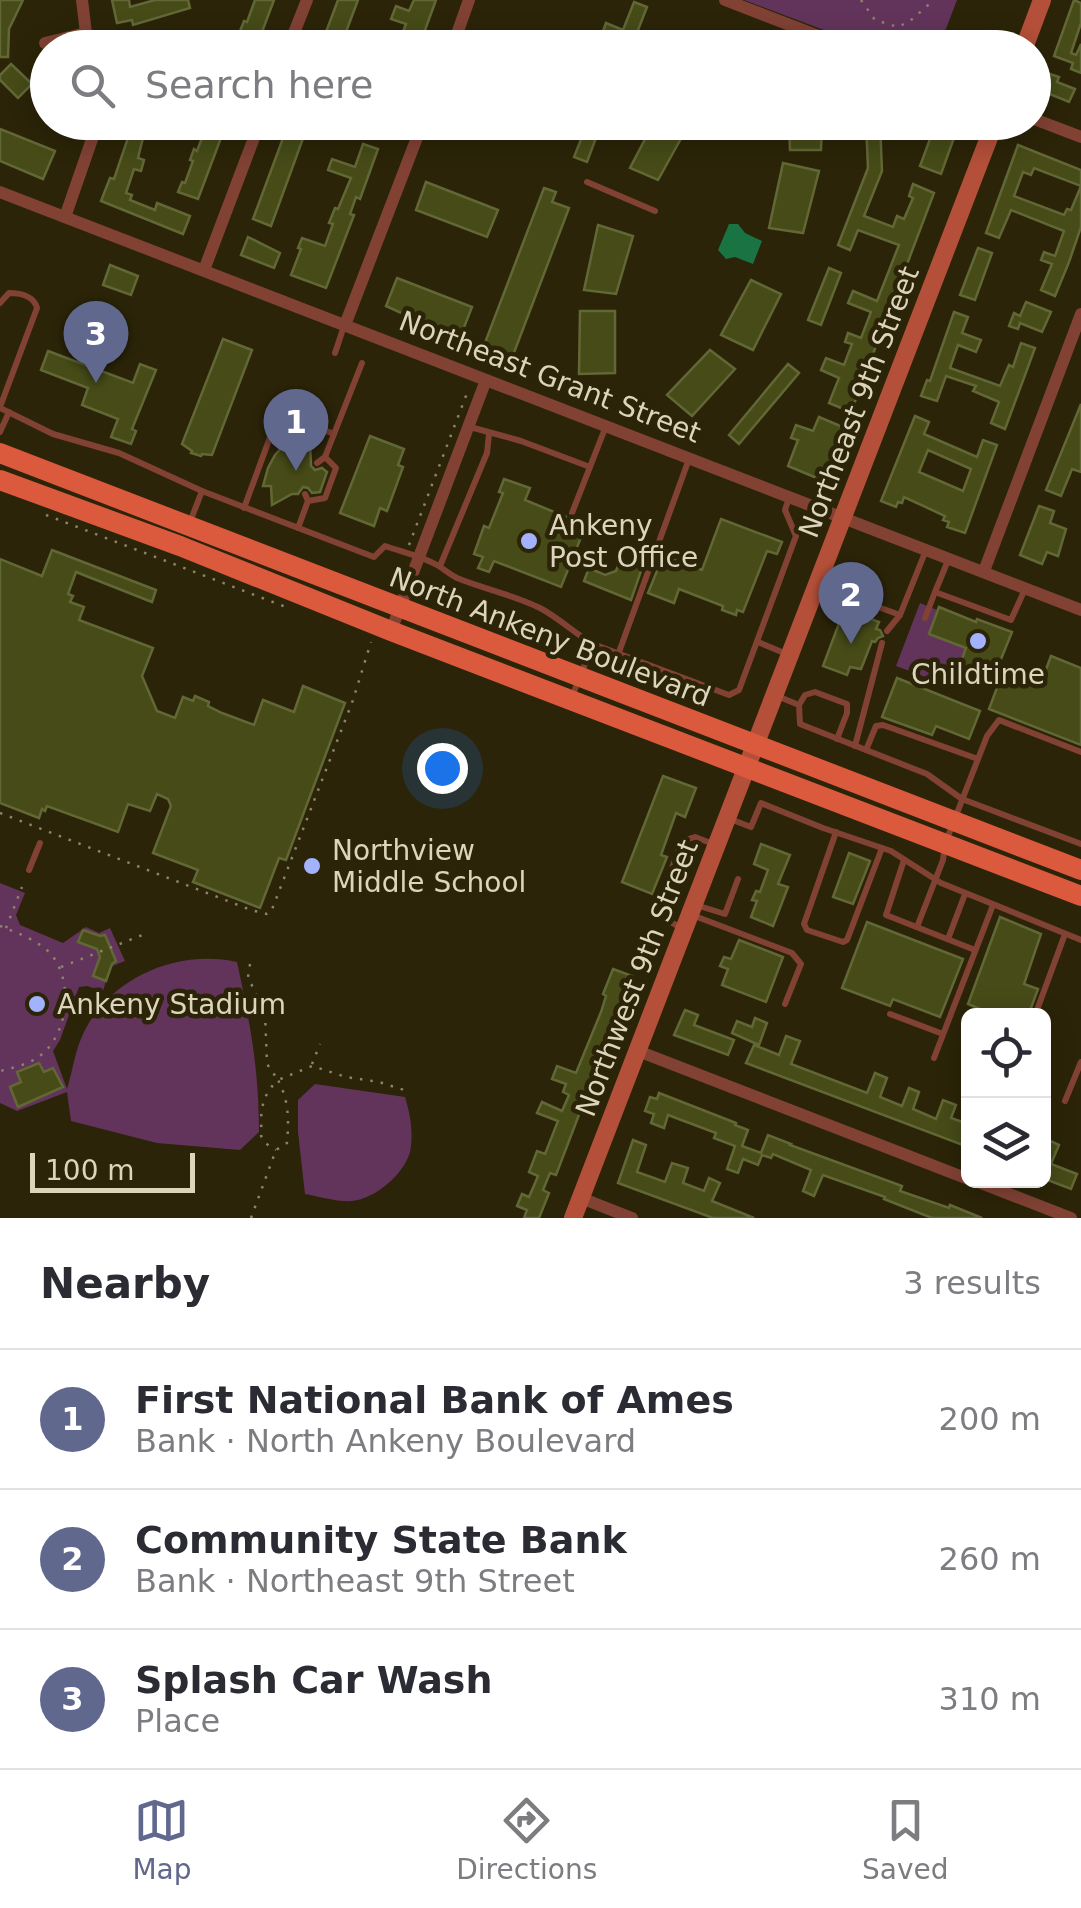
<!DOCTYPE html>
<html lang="en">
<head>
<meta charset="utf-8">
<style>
  :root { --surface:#fff; --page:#f2f2f3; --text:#2b2b33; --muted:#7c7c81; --line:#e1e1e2; --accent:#61688e }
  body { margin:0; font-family:"DejaVu Sans",sans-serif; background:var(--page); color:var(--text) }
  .controls { position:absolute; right:30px; bottom:30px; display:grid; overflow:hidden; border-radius:15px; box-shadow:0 5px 25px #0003 }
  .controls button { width:90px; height:90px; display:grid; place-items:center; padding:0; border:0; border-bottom:2px solid var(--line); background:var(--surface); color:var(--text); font:50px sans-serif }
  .scale { position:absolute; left:30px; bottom:25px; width:165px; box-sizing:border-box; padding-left:10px; border:5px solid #dcd5bb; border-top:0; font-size:28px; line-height:35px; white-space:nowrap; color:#dcd5bb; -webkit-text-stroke:8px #2b2408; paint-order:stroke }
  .you { position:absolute; left:442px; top:768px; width:35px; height:35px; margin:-25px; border:8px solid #fff; border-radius:50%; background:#1a73e8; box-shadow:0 0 0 15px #1a73e833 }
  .badge { display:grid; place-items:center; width:65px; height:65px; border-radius:50%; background:var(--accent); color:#fff; font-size:32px; font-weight:700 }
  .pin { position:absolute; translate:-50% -82px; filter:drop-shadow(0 2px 5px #0008) }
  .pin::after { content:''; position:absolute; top:52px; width:35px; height:30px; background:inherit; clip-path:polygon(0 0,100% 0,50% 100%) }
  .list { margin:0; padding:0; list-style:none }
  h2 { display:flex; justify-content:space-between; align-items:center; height:130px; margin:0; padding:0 40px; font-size:42px }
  h2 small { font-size:32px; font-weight:400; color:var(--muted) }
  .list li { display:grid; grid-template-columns:65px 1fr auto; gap:30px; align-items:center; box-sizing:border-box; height:140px; padding:0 40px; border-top:2px solid var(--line) }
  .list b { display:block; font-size:38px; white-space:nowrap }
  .list p { margin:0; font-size:32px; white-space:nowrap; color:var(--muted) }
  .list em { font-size:32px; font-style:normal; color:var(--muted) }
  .icon { flex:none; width:55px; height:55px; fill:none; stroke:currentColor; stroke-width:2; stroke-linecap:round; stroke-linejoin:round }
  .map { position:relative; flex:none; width:1081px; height:1218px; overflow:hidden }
  .search { position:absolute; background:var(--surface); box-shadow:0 5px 25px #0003; left:30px; right:30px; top:30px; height:110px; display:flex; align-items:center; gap:25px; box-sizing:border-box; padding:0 35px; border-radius:55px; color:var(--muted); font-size:38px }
  .sheet { height:550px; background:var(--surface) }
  nav { display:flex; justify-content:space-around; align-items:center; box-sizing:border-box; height:140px; border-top:2px solid var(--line); background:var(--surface); font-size:28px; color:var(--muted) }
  nav a { display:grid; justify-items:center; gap:5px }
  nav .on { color:var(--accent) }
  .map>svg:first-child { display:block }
</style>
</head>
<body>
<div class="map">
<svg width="1081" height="1218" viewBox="0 0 1081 1218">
  <rect width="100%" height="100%" fill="#2b2408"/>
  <g fill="#63345b">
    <polygon points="744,0 957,0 939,47 869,47"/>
    <polygon points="920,603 937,610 929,634 966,648 950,686 896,666"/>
    <path d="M0,883L25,893L16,915L20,925L63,943L86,927L99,933L110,928L125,961L110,967L103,991L87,986L79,987L60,1040L53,1051L67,1089C73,1070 75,1049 85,1030C113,976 179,949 237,962C250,1022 259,1070 259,1132L240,1150L157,1143L71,1121L67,1092L17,1111L0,1103Z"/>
    <path d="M315,1084L405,1097C410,1113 414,1134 410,1152C404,1174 375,1199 352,1201C337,1202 321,1197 305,1194L298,1132V1100Z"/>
  </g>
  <polygon fill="#1a7343" points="729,224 738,224 745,233 762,241 753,264 735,257 726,259 718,250"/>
  <g fill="#464b18" stroke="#626835" stroke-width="2.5" fill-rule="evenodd">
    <polygon points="0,0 23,0 9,29 8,57 0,57"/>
    <polygon points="112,0 129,0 130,7 155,0 188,0 190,8 133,25 132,20 117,23"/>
    <polygon points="255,0 274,0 256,48 237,48 244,32 240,31 244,21 247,22"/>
    <polygon points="338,0 358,0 340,48 320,48"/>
    <polygon points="414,0 436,0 420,44 401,37 406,24 391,19 396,6 409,11"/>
    <polygon points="1074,0 1081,3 1081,23 1071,53 1076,55 1081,44 1081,73 1071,69 1073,63 1054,56"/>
    <polygon points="634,2 647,7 631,48 597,48 606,23 623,30"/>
    <polygon points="11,64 32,84 18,98 0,80 0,75"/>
    <polygon points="1047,73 1059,77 1057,82 1075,89 1069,102 1040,90"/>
    <polygon points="128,122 147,122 138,158 144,160 141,171 134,169 126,193 132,195 130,200 155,210 157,203 190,216 183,234 101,201 110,178 114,179 128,138 124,137"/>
    <polygon points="208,122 227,122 198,199 178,192 182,182 185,183 193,161 190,160 194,149 197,151"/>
    <polygon points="289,122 309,122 271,226 253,219"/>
    <polygon points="588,122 602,122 587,162 574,157"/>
    <polygon points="654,122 682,122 688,126 658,180 630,168"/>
    <polygon points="789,122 822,122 821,150 790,150"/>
    <polygon points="866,122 880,122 882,171 864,216 893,227 897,216 904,219 913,198 909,196 913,184 934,193 851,412 829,403 839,378 821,370 826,358 844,365 852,344 845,342 848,333 861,338 871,312 848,303 853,291 877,301 899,245 858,230 850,250 838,245 868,168"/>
    <polygon points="920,122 942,130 945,122 962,122 958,135 955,135 941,174 920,166 930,139 915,133"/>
    <polygon points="0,129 55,151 43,179 0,161"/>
    <polygon points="363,144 378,149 360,199 356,197 350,214 354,215 326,288 291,275 301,249 298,248 302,238 325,246 333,224 329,223 335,208 338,209 351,178 328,170 332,159 355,167"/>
    <polygon points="1018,145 1081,170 1081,186 1034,168 1031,175 1023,172 1014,196 1064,215 1067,209 1071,210 1081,186 1081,227 1069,262 1055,296 1041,290 1052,264 1041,260 1044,252 1055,256 1064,231 1011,210 999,238 986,233"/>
    <polygon points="783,163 819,171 803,233 769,228"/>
    <polygon points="426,182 498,210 487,237 416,210"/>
    <polygon points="544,188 556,192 552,202 569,208 512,358 483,348"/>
    <polygon points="598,225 633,236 616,294 584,290"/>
    <polygon points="248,237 280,253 274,268 241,255"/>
    <polygon points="978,248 992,253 975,300 960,295"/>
    <polygon points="110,265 138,276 131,295 103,285"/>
    <polygon points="829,268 841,273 821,325 808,320"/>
    <polygon points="397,278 472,307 461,335 436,327 437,325 411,314 410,317 386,306"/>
    <polygon points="751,280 781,294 753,350 721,335"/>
    <polygon points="1026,302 1051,312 1042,332 1020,323 1018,329 1009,326 1014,313 1020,316"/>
    <polygon points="580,311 615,311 615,373 579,374"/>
    <polygon points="954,312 968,317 962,333 981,340 976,352 958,345 950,368 1000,386 1009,365 1013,367 1021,343 1035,348 1005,429 991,423 999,402 973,391 976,386 946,376 937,401 921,396 927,380 930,381"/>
    <polygon points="223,339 252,350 212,455 202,454 201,456 191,453 192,451 182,444"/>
    <polygon points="710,350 735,369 692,416 667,395"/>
    <polygon points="48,351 133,383 140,364 156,370 132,429 136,431 131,444 111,437 118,419 82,405 88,388 41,370"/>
    <polygon points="788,364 799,373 739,444 729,435"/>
    <polygon points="1081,404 1081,472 1072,469 1061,496 1046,490"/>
    <path d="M915,416L929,422L924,434L977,457L983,440L997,445L965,533L947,527L949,522L943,520L945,516L904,497L902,503L898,502L896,507L881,501ZM928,450L971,469L963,491L919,472Z"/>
    <polygon points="819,417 845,428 824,481 788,466 798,440 791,438 796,425 813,431"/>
    <polygon points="370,436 404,449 398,465 403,467 387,511 380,508 374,526 340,513"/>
    <polygon points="310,440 311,466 315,470 322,468 327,472 320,492 312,493 308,488 303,487 298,494 292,494 272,505 271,486 263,486 268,468 275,455 286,443 291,450"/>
    <polygon points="504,479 530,488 525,500 586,525 561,587 494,561 489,572 478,568 483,557 474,554 484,526 489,528 503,493 499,492"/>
    <polygon points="1039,506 1054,511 1050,523 1066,529 1058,556 1047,552 1042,564 1020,555"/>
    <polygon points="721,519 782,542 777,554 767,551 743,612 737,610 736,615 722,610 723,606 679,589 674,603 648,593 663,556 702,570"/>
    <polygon points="52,550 156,590 152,602 76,572 68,594 73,596 70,602 84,607 79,620 153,648 142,676 157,711 175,718 183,697 193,701 195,696 209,702 208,706 222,713 254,725 263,700 294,712 303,686 345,703 286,860 279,858 260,908 193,882 198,870 153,853 171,806 168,799 157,794 150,811 128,804 118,832 47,806 45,811 42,809 39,818 0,803 0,559 42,576"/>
    <polygon points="620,560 642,568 631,600 584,581 589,568 605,575 616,571"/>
    <polygon points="939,607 976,622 977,619 1012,632 999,664 1042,680 1051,656 1081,668 1081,745 989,709 998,685 958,670 966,648 929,634"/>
    <polygon points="852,612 879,622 876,629 880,630 883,636 878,638 875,642 872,641 861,669 850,667 847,675 823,666 841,618 848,620"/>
    <polygon points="897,678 980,711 969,739 936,726 932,735 882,717"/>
    <polygon points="663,776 696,788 685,817 676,813 661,855 667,857 652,894 622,882"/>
    <polygon points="761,844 790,855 778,884 788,887 773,926 751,917 757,901 752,900 756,891 760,892 768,870 754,864"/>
    <polygon points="849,853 870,861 853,904 833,897"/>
    <polygon points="1000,917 1041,934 1024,984 1038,989 1028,1016 997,1016 968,1004"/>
    <polygon points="867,922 963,959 940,1017 893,999 890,1006 842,988"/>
    <polygon points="83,930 100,936 105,935 116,961 112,964 106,981 93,976 100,957 97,949 78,942"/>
    <polygon points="739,940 783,957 766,1002 722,985 728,969 720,966 724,957 731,959"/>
    <polygon points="613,969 632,976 556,1175 550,1173 543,1190 549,1193 539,1218 524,1218 527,1210 517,1206 522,1194 529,1197 538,1176 529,1172 537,1151 545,1154 558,1121 537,1113 542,1102 562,1111 569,1095 563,1092 566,1084 552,1079 557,1066 576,1073 601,1012 606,996 603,994"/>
    <polygon points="685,1010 698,1015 694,1025 734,1040 728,1055 674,1035"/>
    <polygon points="755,1018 767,1023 759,1045 732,1033 737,1021 752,1027"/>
    <polygon points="786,1036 800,1041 791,1064 867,1093 875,1073 887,1078 880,1097 902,1106 909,1088 919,1092 913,1109 936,1119 943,1100 956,1105 951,1118 968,1124 968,1147 746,1063 754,1045 779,1055"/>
    <polygon points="39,1063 44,1072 53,1068 63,1087 18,1107 10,1087 21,1082 17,1072"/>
    <polygon points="659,1093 736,1123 735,1125 748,1130 742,1146 761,1153 768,1135 791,1144 790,1145 902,1186 900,1191 949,1208 950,1205 982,1218 932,1218 884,1199 885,1197 823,1175 814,1196 803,1191 811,1170 773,1154 771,1158 762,1155 758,1165 743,1159 738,1173 727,1169 735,1146 714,1138 716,1133 668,1115 664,1128 651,1123 654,1114 645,1111 650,1097 657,1099"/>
    <polygon points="633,1140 646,1145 637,1172 665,1182 672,1163 688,1168 683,1183 704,1191 709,1178 720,1183 712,1201 754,1218 713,1218 618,1183"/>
    <polygon points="1048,1140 1059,1145 1051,1164 1077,1174 1071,1189 1045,1179 1044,1183 1044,1151"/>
  </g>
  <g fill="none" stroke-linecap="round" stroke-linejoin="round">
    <g stroke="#8b8469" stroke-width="2.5" stroke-dasharray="2.5 8" stroke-linecap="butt">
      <polyline points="861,0 875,20 898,27 910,21 934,0"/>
      <polyline points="46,515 291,609"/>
      <polyline points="409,545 469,388"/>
      <polyline points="393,587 402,562"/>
      <polyline points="0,813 251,910 267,914 271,912 353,700 371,642"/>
      <path d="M0,926C17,933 35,939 49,952C75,979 69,1037 37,1058C26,1065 12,1068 0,1071"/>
      <polyline points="6,928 22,887"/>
      <polyline points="250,964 248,977 265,1013 267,1064 278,1080 312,1066 346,1077 379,1082 404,1090"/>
      <polyline points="61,967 145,934"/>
      <polyline points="312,1064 320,1044"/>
      <path d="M251,1218L276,1150L287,1143C289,1121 289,1100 278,1080C264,1093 261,1106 261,1124C262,1130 259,1134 263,1140C265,1144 272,1147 276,1150"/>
    </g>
    <g stroke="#814234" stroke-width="6">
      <polyline points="587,182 655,211"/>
      <path d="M0,303L9,293C20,293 34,296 37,308L0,407"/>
      <polyline points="335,353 344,326"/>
      <path d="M0,408L53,434L119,453L202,491L374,557L385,546C402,552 421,556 437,565C444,569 449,574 457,578C484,589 514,595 540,608C559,618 574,633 593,644"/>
      <polyline points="470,427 521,441 590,467"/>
      <polyline points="0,432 9,412"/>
      <polyline points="317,463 325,457 334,434"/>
      <polyline points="308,501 325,498 336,468 325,457"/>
      <polyline points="244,508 276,421 284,416 291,417 334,434 362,363"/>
      <polyline points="572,513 606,426"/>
      <polyline points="190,522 202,491"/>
      <polyline points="298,528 308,501 305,494"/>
      <polyline points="949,558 935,592 1011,620 1025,589"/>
      <polyline points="440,566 487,453 489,434"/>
      <polyline points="821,586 900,615"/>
      <polyline points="925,618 935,592"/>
      <polyline points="887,631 900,615 926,550"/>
      <polyline points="758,642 789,655"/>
      <polyline points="619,652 689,459"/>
      <polyline points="573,694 593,644 729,695 739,690 796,536 785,510 789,498"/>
      <polyline points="777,696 799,705 800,724 927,774 962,799 1081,844"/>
      <polyline points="799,705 805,695 815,692 847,704 847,713 837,739"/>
      <polyline points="855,746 882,643"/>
      <polyline points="866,750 876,726 883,725 978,759"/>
      <polyline points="730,819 751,827 761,803 823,828 891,851 941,883 1081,940"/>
      <polyline points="836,832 804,924 807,930 843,942 847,940 882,848"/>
      <polyline points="904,860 886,915 975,950"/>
      <polyline points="29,870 40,843"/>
      <polyline points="696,905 725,914 738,879"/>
      <polyline points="692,915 792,953 801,964 785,1004"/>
      <polyline points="680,927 655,914 682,841 695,837 716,845"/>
      <polyline points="917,927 943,860 945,844 978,759 987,736 999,720 1081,752"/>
      <polyline points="948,939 965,894"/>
      <polyline points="1037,1010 1065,934"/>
      <polyline points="890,1014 943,1034"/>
      <polyline points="934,1058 993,905"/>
      <polyline points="1065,1101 1081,1062"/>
    </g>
    <g stroke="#814234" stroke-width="12">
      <polyline points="82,0 86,33 94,48"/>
      <polyline points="725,0 850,48"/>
      <polyline points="45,43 86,33"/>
      <polyline points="288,48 307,0"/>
      <polyline points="452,48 469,0"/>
      <polyline points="1034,119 1081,137"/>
      <polyline points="0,192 1081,610"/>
      <polyline points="65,217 98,122"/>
      <polyline points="204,270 260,122"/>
      <polyline points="345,325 423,122"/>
      <polyline points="984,571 1081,314"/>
      <polyline points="391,631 486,380"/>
      <polyline points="638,1051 968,1179"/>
      <polyline points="973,1180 1071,1218"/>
      <polyline points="581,1198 632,1218"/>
    </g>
    <g stroke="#b45039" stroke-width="18">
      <polyline points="1024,48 1042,0"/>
      <polyline points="573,1218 995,122"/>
    </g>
    <g stroke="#db593c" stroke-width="20">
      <polyline points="0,453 1081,870"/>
      <polyline points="0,480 180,546 391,631 1081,896"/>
    </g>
  </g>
  <g fill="#a2b2fd" stroke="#2b2408" stroke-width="4">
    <circle cx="529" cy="541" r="10"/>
    <circle cx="978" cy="641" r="10"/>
    <circle cx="312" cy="866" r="10"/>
    <circle cx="37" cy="1004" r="10"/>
  </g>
  <g text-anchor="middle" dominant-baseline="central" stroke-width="9" stroke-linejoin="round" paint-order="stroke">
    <g font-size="28" fill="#dcd5bb" stroke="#2b2408">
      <text transform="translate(550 377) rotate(21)">Northeast Grant Street</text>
      <text transform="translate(859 402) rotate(-69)">Northeast 9th Street</text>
      <text transform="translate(550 637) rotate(21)">North Ankeny Boulevard</text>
      <text transform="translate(637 978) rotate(-69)">Northwest 9th Street</text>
    </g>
    <g font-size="28" fill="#dcd5bb" stroke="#2b2408" text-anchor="start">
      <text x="549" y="525">Ankeny<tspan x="549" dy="32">Post Office</tspan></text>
      <text x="978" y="674" text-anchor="middle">Childtime</text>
      <text x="332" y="850">Northview<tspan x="332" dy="32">Middle School</tspan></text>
      <text x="57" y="1004">Ankeny Stadium</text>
    </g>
  </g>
</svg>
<div class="controls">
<button><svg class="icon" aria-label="locate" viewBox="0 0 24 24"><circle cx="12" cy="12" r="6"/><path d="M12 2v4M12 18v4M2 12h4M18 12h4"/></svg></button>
<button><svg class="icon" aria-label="layers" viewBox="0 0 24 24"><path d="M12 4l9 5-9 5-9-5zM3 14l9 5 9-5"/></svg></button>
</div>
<div class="scale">100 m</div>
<div class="you"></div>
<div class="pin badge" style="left:296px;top:471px">1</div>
<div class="pin badge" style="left:851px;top:644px">2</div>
<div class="pin badge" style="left:96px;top:383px">3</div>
<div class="search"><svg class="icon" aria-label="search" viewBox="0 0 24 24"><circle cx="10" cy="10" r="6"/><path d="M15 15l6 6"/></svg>Search here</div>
</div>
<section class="sheet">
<h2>Nearby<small>3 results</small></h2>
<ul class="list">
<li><span class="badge">1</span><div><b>First National Bank of Ames</b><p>Bank · North Ankeny Boulevard</p></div><em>200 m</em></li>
<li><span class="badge">2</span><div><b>Community State Bank</b><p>Bank · Northeast 9th Street</p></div><em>260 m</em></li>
<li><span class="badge">3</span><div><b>Splash Car Wash</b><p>Place</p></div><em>310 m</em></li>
</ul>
</section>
<nav>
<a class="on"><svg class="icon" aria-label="map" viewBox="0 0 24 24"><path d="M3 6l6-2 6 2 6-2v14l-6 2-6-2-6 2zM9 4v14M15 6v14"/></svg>Map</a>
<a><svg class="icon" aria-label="directions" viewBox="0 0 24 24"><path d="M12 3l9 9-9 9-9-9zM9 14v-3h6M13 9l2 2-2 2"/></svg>Directions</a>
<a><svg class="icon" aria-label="saved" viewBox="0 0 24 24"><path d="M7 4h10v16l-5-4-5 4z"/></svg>Saved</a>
</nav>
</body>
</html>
